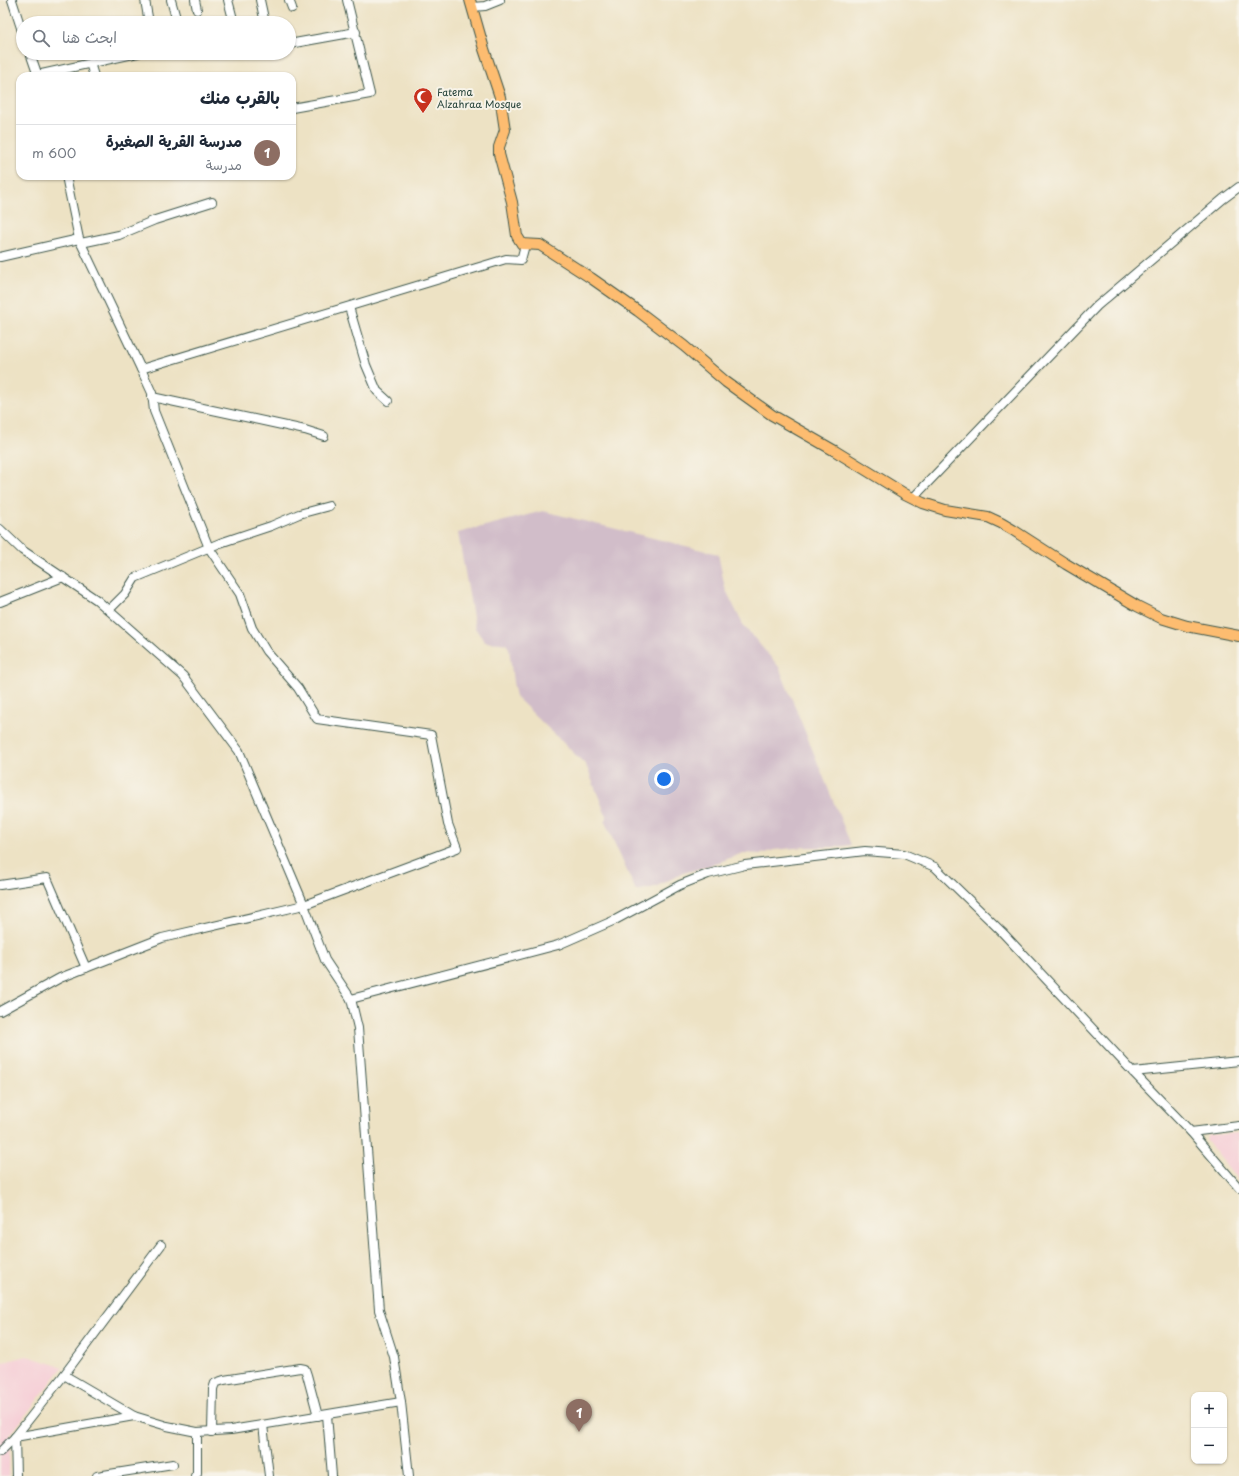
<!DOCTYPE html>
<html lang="ar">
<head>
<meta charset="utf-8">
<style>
  :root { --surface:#fff; --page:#f6f6f7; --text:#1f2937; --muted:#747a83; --line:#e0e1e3; --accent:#c8321e }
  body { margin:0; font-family:"Playpen Sans","Playpen Sans Arabic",sans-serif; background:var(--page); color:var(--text); direction:rtl }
  .controls { position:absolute; right:12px; bottom:12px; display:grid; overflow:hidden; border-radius:8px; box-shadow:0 1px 3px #0004 }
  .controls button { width:36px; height:36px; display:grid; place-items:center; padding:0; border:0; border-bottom:1px solid var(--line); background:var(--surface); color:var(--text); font:20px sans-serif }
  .you { position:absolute; left:664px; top:779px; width:14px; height:14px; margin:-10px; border:3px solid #fff; border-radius:50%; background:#1a73e8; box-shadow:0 0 0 6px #1a73e833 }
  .badge { display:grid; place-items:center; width:26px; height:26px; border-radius:50%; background:var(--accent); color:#fff; font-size:13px; font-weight:700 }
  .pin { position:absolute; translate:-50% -33px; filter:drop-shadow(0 1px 2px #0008) }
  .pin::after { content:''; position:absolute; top:21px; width:14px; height:12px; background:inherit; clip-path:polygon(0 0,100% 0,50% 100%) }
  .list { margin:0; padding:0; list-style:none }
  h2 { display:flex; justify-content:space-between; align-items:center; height:52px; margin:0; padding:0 16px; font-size:17px }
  h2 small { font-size:13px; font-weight:400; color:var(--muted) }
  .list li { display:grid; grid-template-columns:26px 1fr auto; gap:12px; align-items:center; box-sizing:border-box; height:56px; padding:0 16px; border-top:1px solid var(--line) }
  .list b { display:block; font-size:15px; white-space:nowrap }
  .list p { margin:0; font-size:13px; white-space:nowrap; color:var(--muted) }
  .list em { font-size:13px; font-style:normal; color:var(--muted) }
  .icon { flex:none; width:22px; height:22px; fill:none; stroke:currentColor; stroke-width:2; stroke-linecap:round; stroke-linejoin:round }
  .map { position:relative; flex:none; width:1239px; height:1476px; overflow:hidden; direction:ltr }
  .search { position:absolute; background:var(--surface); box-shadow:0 1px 3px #0004; left:16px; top:16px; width:280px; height:44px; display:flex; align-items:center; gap:10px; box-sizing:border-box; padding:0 14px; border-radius:22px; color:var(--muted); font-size:15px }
  .panel { position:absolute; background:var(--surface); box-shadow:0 1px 3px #0004; left:16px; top:72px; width:280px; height:108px; border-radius:12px; direction:rtl }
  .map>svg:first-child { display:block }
</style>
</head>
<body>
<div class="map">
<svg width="1239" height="1476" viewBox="0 0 1239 1476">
  <rect width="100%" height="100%" fill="#f7f3e8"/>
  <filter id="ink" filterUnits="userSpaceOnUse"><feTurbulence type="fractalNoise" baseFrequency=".025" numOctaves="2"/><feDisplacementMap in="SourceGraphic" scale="8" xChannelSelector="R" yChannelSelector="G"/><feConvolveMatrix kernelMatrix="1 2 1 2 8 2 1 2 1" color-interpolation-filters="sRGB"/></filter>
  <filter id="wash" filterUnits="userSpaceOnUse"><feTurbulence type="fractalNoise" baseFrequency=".012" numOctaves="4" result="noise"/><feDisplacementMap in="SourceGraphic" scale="16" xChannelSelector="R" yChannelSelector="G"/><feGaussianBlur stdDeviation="0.9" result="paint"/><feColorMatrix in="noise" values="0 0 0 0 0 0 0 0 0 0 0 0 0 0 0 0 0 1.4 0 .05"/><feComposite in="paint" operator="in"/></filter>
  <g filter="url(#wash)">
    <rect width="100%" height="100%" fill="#ede2c4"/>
    <g fill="#f6cfd7">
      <polygon points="1239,1133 1239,1181 1206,1140 1208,1135"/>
      <polygon points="27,1356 63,1367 10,1435 9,1476 0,1476 0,1363"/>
    </g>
    <polygon fill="#d1bdc9" points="543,511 718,554 725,588 743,625 779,667 851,845 835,847 805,847 774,850 761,854 743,853 709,866 683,873 655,887 636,891 605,822 607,818 586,765 516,697 513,682 509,648 506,644 502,643 485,642 475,628 458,533"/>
  </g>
  <g filter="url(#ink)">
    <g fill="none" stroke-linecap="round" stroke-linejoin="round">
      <defs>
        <g id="minor">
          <polyline points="12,0 23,34"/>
          <polyline points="145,0 149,23"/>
          <polyline points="171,0 176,18"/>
          <polyline points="195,0 197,10"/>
          <polyline points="228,0 234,23"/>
          <polyline points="260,0 265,23"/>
          <polyline points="289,0 292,8"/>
          <polyline points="472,7 485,6 500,0"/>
          <polyline points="289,44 356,32"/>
          <polyline points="30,53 38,76"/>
          <polyline points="90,63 94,76"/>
          <polyline points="37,75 138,53"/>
          <polyline points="292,108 370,94 347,0"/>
          <polyline points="66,176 79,239 141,369 506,259 521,260 525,245"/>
          <polyline points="81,243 119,235 155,220 212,202"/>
          <polyline points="0,257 79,239"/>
          <polyline points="349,307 366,365 377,391 388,401"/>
          <polyline points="152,397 305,430 324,436"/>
          <polyline points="913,498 1097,306 1223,199 1239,187"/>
          <polyline points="0,529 22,550 97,600 183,676 239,751 304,905 325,960 351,999 358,1028 379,1310 394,1357 401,1402 409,1476"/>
          <polyline points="0,602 63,577"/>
          <polyline points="109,610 125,594 135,578 220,543 271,526 299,514 329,506"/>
          <polyline points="0,885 47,878 86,968"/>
          <polyline points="351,999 558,945 615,920 680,885 708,874 745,865 865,851 904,854 935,867 1002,932 1133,1072 1191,1132"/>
          <polyline points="0,1011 60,978 162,938 304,905 457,848 448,824 431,735 317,719 298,688 266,651 252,628 240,594 209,548 154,411 152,393 141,369"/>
          <polyline points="1133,1072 1239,1061"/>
          <polyline points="1239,1126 1191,1132 1239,1188"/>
          <polyline points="64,1375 134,1416 167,1426 197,1432 231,1430 401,1402"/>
          <polyline points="327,1415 332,1476"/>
          <polyline points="263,1425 269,1476"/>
          <polyline points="212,1432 213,1389 215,1383 224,1380 300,1368 305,1369 307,1375 318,1416"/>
          <polyline points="0,1452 15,1437 64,1375 161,1245"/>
          <polyline points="16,1476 15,1437 134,1416"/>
          <polyline points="97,1476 173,1464"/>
          <polyline points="195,1476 197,1473 197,1432"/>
        </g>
        <polyline id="major" points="470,0 484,49 500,97 505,130 499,147 499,154 512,202 517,236 522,244 540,245 591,278 638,311 684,346 726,382 772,415 835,451 905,494 923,503 945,510 988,517 1001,523 1013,530 1066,564 1137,606 1161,618 1187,626 1239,636"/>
      </defs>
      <use href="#minor" stroke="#3e564a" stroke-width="10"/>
      <use href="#major" stroke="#3e564a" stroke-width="12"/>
      <use href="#minor" stroke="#fff" stroke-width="8"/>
      <use href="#major" stroke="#fdbc6f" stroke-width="10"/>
    </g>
  </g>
  <defs>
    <symbol id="mosque-pin" viewBox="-11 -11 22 30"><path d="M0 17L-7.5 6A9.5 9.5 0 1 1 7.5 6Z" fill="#c8321e" stroke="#f7f3e8"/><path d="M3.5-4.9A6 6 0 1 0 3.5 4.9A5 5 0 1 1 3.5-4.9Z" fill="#fff"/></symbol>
  </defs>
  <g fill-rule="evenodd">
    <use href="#mosque-pin" x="412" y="86" width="22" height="30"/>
  </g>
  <g text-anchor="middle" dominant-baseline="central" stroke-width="4" stroke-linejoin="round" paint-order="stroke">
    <g font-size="10" fill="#1f3d34" stroke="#f7f3e8" text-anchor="start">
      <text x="437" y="91">Fatema<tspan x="437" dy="12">Alzahraa Mosque</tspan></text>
    </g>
  </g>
</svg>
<div class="controls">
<button>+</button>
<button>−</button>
</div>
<div class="you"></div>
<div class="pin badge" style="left:579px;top:1432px;background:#8d6e63">1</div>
<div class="search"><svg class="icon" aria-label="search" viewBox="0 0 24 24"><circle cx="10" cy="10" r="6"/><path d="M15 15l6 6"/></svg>ابحث هنا</div>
<section class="panel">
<h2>بالقرب منك<small></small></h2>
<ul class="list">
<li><span class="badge" style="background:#8d6e63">1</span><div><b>مدرسة القرية الصغيرة</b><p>مدرسة</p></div><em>600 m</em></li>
</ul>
</section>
</div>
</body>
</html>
